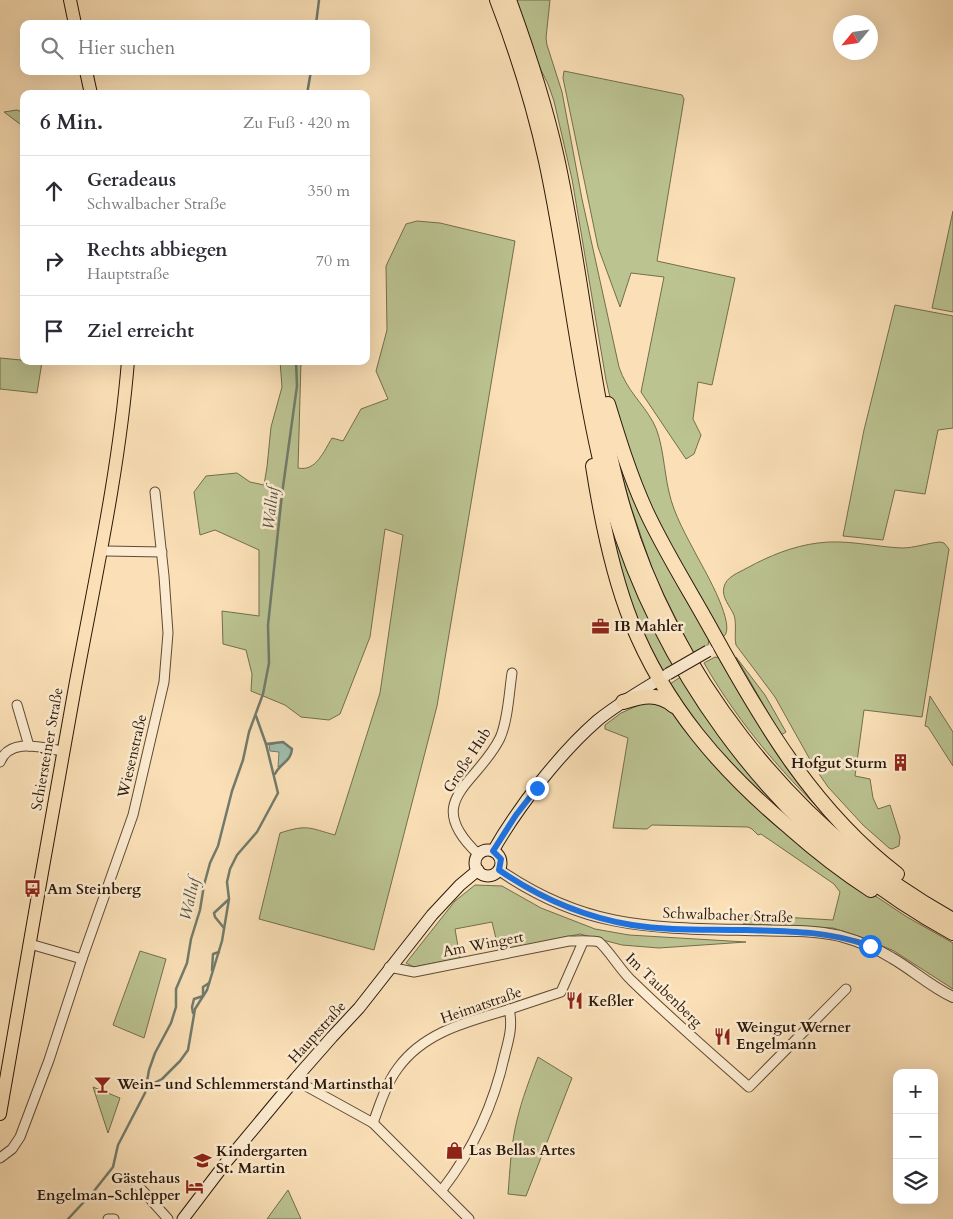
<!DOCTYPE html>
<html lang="de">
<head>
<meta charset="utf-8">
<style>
  :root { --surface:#fff; --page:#f7f7f7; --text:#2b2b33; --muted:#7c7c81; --line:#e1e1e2 }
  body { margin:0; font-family:Cardo,serif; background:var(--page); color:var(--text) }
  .controls { position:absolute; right:15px; bottom:15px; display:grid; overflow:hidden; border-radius:10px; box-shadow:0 5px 20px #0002 }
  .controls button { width:45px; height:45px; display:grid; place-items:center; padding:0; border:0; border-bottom:1px solid var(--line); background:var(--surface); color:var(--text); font:25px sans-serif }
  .compass { position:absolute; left:833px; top:15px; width:45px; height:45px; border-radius:50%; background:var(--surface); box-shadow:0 5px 20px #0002; rotate:241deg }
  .stop { position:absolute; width:15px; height:15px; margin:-11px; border:4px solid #1a73e8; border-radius:50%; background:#fff }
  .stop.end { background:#1a73e8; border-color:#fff; box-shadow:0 1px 5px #0008 }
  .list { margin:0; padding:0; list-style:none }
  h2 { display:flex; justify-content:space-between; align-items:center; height:65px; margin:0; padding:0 20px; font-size:21px }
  h2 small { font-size:16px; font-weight:400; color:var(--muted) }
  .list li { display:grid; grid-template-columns:32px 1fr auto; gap:15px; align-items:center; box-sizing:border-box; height:70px; padding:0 20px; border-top:1px solid var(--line) }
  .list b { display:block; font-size:19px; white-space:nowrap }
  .list p { margin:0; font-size:16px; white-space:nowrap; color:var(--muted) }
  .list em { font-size:16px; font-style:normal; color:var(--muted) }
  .icon { flex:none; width:28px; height:28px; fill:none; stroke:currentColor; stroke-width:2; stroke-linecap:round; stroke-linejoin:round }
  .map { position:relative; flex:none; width:953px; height:1219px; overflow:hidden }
  .search { position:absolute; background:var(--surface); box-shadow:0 5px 20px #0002; left:20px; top:20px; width:350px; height:55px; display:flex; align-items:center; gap:12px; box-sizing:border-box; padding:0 18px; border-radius:10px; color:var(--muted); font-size:19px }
  .panel { position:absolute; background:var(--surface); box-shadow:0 5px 20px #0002; left:20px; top:90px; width:350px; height:275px; border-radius:10px }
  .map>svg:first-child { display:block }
</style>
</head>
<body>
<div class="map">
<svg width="953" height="1219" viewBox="0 0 953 1219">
  <rect width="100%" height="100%" fill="#fbe0b7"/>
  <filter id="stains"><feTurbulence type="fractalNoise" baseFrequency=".004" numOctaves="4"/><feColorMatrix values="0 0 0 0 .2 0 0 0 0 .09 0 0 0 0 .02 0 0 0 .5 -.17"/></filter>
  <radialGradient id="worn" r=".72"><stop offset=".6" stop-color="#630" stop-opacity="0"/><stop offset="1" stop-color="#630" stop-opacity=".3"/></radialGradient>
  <g fill="#bbc391" stroke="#736e4e">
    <path d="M516,0H550L546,38L547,45L562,92L582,199L619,367C627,391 642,402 653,422C663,439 664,472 669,492C674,515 687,537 698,558C705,571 738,628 723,637L651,511L612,406L606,380L572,179L554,101L548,84L539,66Z"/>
    <polygon points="564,71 682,95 684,99 657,261 735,278 712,385 698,382 693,419 701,435 694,454 686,459 641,392 664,277 631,273 620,307 598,247 563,78"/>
    <polygon points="17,110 24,113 24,127 4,112"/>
    <polygon points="953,211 953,312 932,308"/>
    <path d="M417,221L440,223L515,241L437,706L374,950L259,919L280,833C308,824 309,828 335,835L380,693L403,535L385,529L370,637L340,714L329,720L301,717L285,705L251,691L252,674L246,650L223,644L222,611L259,616V550L215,530L200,535L194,492L206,476L237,473L250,482L264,485L267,467L271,427L282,387L280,361H301L298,468C316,472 324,451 332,438L343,441L361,409L388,399L376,371L387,330L386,266L406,224Z"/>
    <polygon points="895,305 953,316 953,428 938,430 925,494 895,490 883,540 843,536 864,430"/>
    <polygon points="0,358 42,362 37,393 0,389"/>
    <polygon points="616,453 709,640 708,645 693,653 655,577 629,501"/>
    <polygon points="599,471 675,664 663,670 660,670 632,610 610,531"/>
    <path d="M940,542L944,543L949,549L922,717L864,710L855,776L870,779L873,798L878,809L890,805L900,837L899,846L892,849L889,848L863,825L828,787L813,765L775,697L736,645C734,635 737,625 734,615C730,606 721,597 724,587C726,577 738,573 747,568C769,556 793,546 818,543C846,539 875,547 902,548C914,548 928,543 940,542Z"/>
    <path d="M715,657L719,658L840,829C788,780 740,726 704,663Z"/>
    <polygon points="736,657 765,695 786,732 781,735"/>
    <polygon points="682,676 817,841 778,813 699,732 670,684"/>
    <polygon points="930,696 953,732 953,766 928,727 925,726"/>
    <polygon points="646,702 667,703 706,751 856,883 907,917 953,943 953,989 894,951 864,938 833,928 744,924 742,917 748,915 833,920 840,892 834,884 761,834 758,835 752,829 748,827 652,825 647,829 613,828 628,738 605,729 605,725 621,713"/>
    <polygon points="475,885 502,886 541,908 595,929 629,935 746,942 659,948 622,945 580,934 499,951 492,922 455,929 460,958 414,967 406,963 455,901"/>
    <polygon points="140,951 166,959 144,1038 113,1025"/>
    <path d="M538,1057L572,1078L526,1196L508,1194C510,1170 511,1144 517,1120C522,1099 530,1078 538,1057Z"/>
    <polygon points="93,1087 120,1098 108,1133"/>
    <polygon points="288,1190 301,1219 267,1219"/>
  </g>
  <path fill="#9fbdad" stroke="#717b6c" d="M283,742L292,749C291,759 286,762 278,767L279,752L270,751L269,745Z"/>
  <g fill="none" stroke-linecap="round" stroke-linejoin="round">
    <g stroke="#717b6c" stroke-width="2.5">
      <polyline points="316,24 319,0"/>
      <polyline points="307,94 311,71"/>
      <path d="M266,744L283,742L292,749C291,762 280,763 275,774"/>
      <polyline points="224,928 215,917 214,913 228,900"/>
      <polyline points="212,970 213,954 219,952"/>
      <polyline points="193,1013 192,1007 194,999 203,996 203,987 209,983"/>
      <polyline points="146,1087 162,1079 180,1061 188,1050 195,1009 207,990 222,941 229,899 227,882 230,869 237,855 257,832 278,793 266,744 256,716"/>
      <polyline points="68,1219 94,1191 113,1167 118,1145 145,1093 149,1070 155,1053 171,1023 176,1007 176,989 187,963 191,939 200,910 204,885 210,863 218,846 232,791 243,760 249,732 263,694 269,663 268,625 282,494 297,386 296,361"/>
    </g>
    <defs>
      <g id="minor">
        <polyline points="106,551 162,552"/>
        <polyline points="17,705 29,746"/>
        <path d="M0,762C10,737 42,748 63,751"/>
        <path d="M478,854C421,800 477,785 500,738C508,720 509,693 512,673"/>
        <polyline points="30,944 82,959"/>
        <path d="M389,967L414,972L569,941C575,941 595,940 599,942C608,949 621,971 631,980C669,1017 709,1052 749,1087L846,989"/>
        <polyline points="296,1078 306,1086 373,1123 469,1219"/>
        <path d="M373,1123C380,1104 386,1084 398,1068C424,1032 467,1022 507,1010C525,1004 543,998 561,992L583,942"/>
        <polyline points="0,1158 12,1149 20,1137 49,1060 82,959 133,815 164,682 168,633 164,576 155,492"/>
        <polyline points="134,1181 168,1219"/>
        <path d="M442,1190C473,1150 494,1104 505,1054C509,1039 513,1025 509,1009"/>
        <polyline points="108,1219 114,1219"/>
      </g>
      <path id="tertiary" d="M499,870C583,928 647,928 745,930C776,931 809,929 840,936C858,941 876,948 892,958C913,970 931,987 953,997"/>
      <g id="secondary">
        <circle cx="488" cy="863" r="13"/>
        <path d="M493,851C518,807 560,753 598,720C619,703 642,690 665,676"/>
        <polyline points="183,1219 227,1161 296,1078 332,1037 359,1008 432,915 460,885 478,870"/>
      </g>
      <g id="primary">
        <polyline points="70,0 75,24"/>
        <polyline points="86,71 91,94"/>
        <path d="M0,1114C25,972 49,829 75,687C95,579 119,471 128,361"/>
      </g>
      <g id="trunk">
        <path d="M497,0C517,52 534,106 546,161C567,258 577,358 599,455C644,655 771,834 953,933"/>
        <path d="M509,0C528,52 545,104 557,158C581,268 590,380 618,489C665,668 791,830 953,920"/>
        <path d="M608,404C619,440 630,476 646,511C665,552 690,591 712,631C761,720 814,811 897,874"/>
        <path d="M593,466C601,517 612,573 631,621C665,706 721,770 790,828C816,851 843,872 871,890"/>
        <path d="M623,702C642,696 658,692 674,706"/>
      </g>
    </defs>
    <use href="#minor" stroke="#5f4a35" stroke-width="11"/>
    <use href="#tertiary" stroke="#5f4a35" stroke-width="12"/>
    <use href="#secondary" stroke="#2b180a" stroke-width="13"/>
    <use href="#primary" stroke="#2b180a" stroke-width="14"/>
    <use href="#trunk" stroke="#2b180a" stroke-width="16"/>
    <use href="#minor" stroke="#fcebd0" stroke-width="9"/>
    <use href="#tertiary" stroke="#fcebd0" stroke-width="10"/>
    <use href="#secondary" stroke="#fcebd0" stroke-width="11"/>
    <use href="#primary" stroke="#fbe0b7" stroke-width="12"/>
    <use href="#trunk" stroke="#fbe0b7" stroke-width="14"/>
    <defs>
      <polyline id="secondary-bridge" points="668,674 708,651"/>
    </defs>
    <use href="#secondary-bridge" stroke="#2b180a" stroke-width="13" stroke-linecap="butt"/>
    <use href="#secondary-bridge" stroke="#fcebd0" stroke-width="11"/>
  </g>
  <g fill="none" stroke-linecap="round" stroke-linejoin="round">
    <path stroke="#1a73e8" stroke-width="6" d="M537,788L516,815L493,851L501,859L499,870C540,898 583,917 632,925C669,931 708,929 746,930C788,931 829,931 870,946"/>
  </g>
  <defs>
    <symbol id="office-bare" viewBox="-9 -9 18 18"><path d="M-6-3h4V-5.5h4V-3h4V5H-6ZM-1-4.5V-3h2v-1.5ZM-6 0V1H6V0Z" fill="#8f2418" stroke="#fcebd0" stroke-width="2.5" paint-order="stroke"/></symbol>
    <symbol id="building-bare" viewBox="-9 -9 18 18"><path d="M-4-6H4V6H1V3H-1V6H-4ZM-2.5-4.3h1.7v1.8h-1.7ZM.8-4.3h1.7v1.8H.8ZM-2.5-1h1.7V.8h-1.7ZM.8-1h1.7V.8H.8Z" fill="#8f2418" stroke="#fcebd0" stroke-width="2.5" paint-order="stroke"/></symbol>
    <symbol id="bus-bare" viewBox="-9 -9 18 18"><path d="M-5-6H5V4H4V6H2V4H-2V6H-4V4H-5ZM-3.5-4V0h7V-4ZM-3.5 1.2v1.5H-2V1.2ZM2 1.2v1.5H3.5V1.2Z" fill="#8f2418" stroke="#fcebd0" stroke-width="2.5" paint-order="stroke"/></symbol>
    <symbol id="restaurant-bare" viewBox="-9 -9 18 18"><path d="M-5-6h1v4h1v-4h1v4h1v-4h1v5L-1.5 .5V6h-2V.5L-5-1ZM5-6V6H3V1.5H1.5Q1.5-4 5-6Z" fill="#8f2418" stroke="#fcebd0" stroke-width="2.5" paint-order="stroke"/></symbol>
    <symbol id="bar-bare" viewBox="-9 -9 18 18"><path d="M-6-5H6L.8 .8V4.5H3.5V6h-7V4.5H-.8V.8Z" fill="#8f2418" stroke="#fcebd0" stroke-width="2.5" paint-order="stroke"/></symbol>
    <symbol id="shop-bare" viewBox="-9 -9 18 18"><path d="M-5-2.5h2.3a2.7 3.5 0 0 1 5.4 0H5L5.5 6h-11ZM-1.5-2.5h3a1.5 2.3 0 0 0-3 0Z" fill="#8f2418" stroke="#fcebd0" stroke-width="2.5" paint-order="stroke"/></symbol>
    <symbol id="school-bare" viewBox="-9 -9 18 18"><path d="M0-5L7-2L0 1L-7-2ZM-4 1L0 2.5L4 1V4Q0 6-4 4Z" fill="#8f2418" stroke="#fcebd0" stroke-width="2.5" paint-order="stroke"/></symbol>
    <symbol id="hotel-bare" viewBox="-9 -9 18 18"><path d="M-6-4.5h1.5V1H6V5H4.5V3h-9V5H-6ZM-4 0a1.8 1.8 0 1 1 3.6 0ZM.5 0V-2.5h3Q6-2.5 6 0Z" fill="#8f2418" stroke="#fcebd0" stroke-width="2.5" paint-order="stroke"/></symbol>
  </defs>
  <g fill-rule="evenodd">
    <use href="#office-bare" x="588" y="614" width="25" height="25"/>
    <use href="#building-bare" x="888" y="750" width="25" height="25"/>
    <use href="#bus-bare" x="20" y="876" width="25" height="25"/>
    <use href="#restaurant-bare" x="562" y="988" width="25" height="25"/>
    <use href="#restaurant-bare" x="710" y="1024" width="25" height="25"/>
    <use href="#bar-bare" x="90" y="1072" width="25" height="25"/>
    <use href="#shop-bare" x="442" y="1138" width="25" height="25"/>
    <use href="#school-bare" x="190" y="1148" width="25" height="25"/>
    <use href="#hotel-bare" x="182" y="1174" width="25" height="25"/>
  </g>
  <g text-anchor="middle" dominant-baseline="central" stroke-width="5" stroke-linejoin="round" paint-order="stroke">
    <g font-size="15" font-weight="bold" fill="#2b180a" stroke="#fcebd0" text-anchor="start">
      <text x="614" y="626">IB Mahler</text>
      <text x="887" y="763" text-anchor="end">Hofgut Sturm</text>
      <text x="47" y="889">Am Steinberg</text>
      <text x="588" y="1001">Keßler</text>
      <text x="736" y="1027">Weingut Werner<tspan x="736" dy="17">Engelmann</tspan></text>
      <text x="117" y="1084">Wein- und Schlemmerstand Martinsthal</text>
      <text x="469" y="1150">Las Bellas Artes</text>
      <text x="216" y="1151">Kindergarten<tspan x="216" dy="17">St. Martin</tspan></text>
      <text x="180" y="1178" text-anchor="end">Gästehaus<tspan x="180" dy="17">Engelman-Schlepper</tspan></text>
    </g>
    <g font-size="15" fill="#2b180a" stroke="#fcebd0">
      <text transform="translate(47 749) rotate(-80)">Schiersteiner Straße</text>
      <text transform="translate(132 756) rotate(-77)">Wiesenstraße</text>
      <text transform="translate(467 760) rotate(-57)">Große Hub</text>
      <text transform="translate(728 915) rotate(2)">Schwalbacher Straße</text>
      <text transform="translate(483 944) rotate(-11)">Am Wingert</text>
      <text transform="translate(664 990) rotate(44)">Im Taubenberg</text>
      <text transform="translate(481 1005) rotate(-19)">Heimatstraße</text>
      <text transform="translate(317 1032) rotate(-48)">Hauptstraße</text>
    </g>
    <g font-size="16" font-style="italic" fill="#545243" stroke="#fcebd0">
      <text transform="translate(271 508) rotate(-83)">Walluf</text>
      <text transform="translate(190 899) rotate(-77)">Walluf</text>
    </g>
  </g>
  <rect width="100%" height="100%" filter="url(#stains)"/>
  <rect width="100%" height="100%" fill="url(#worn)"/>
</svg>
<div class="controls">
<button>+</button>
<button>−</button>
<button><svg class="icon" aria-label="layers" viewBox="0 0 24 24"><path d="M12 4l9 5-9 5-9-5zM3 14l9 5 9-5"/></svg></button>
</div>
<svg class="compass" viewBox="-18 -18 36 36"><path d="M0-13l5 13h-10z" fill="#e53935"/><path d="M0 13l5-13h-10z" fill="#7c7c81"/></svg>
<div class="stop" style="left:870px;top:946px"></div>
<div class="stop end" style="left:537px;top:788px"></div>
<div class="search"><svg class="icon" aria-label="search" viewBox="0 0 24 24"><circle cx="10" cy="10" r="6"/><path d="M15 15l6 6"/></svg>Hier suchen</div>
<section class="panel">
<h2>6 Min.<small>Zu Fuß · 420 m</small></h2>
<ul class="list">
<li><svg class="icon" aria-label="ahead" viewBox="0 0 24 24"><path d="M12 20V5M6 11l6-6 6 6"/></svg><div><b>Geradeaus</b><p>Schwalbacher Straße</p></div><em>350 m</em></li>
<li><svg class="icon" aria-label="right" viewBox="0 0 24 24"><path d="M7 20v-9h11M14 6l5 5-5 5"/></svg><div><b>Rechts abbiegen</b><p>Hauptstraße</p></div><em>70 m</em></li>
<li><svg class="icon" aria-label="arrive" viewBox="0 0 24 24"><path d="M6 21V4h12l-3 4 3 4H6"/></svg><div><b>Ziel erreicht</b></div></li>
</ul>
</section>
</div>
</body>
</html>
